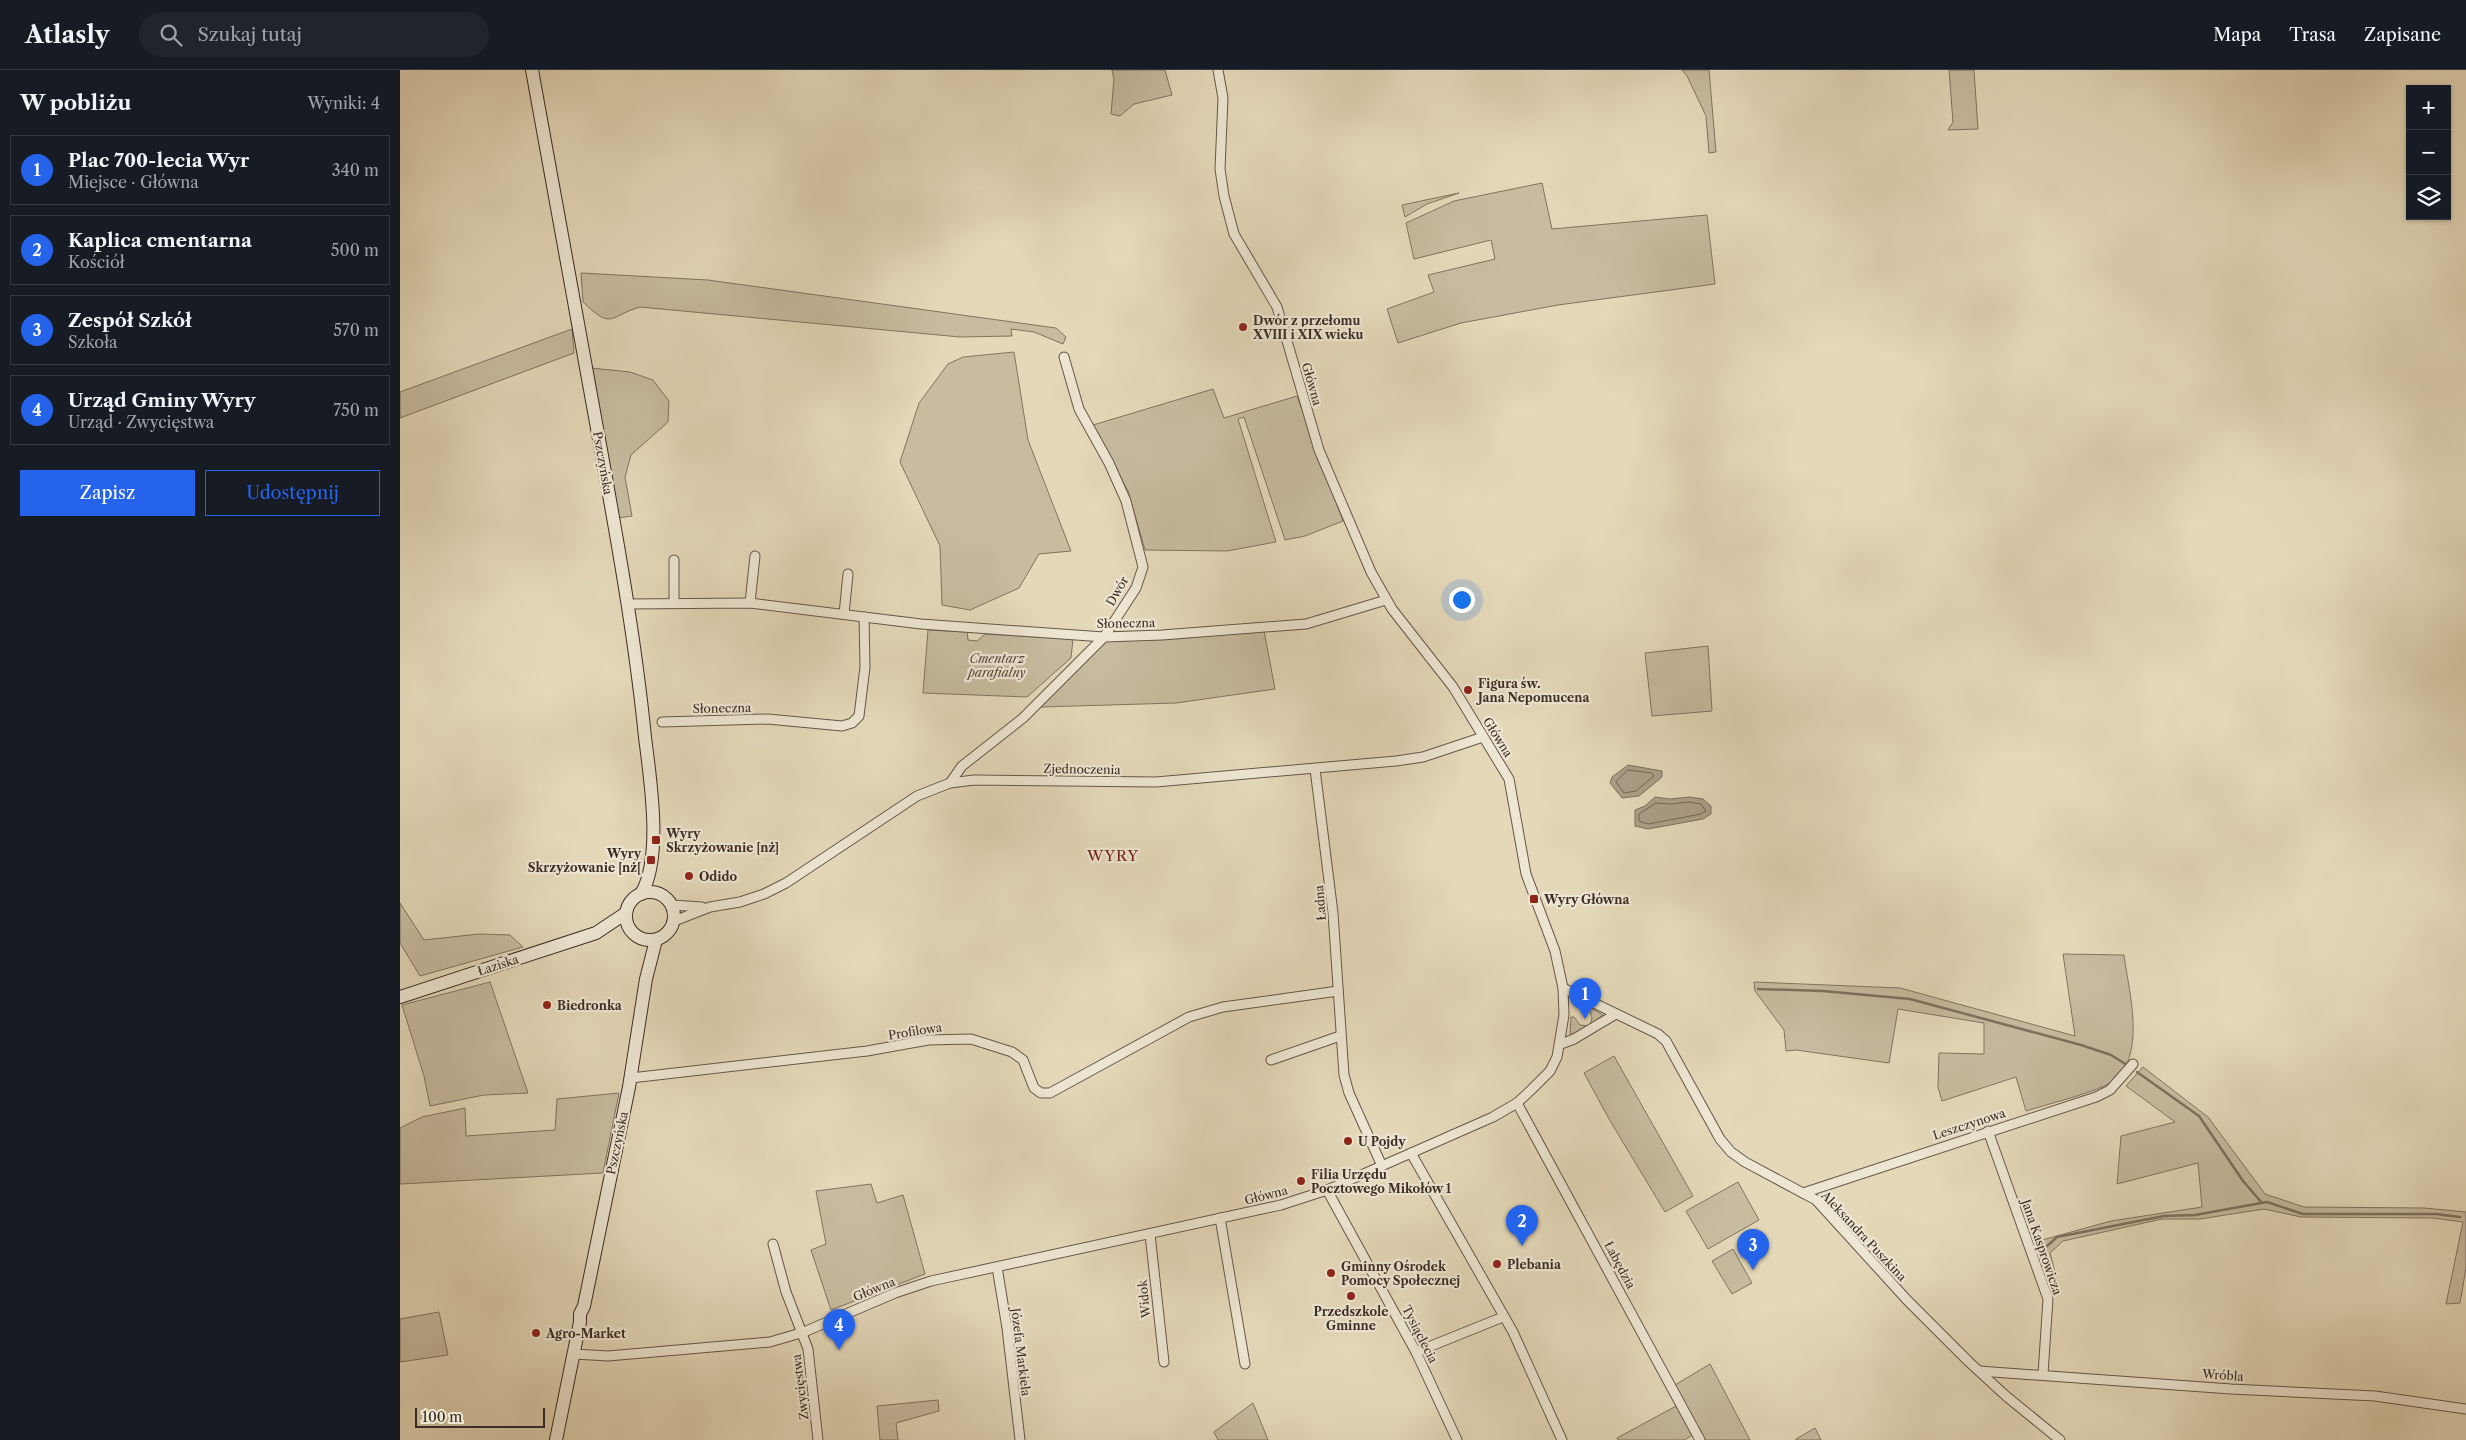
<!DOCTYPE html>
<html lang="pl">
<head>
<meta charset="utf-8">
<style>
  :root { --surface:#171b24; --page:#20242c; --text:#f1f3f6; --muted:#9ea1a6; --line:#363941; --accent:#2563eb }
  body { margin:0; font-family:"Libre Caslon Text",serif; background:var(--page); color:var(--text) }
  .controls { position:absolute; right:15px; top:15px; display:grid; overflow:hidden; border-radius:0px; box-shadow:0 1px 4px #0004 }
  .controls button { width:45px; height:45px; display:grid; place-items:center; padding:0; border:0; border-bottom:1px solid var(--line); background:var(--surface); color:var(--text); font:25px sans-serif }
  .scale { position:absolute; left:15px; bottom:12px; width:130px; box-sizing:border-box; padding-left:5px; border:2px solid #3b2c25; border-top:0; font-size:14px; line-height:18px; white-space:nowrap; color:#3b2c25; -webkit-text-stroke:4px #ede6d2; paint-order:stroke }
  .you { position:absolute; left:1061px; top:529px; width:18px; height:18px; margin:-12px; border:4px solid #fff; border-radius:50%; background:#1a73e8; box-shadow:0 0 0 8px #1a73e833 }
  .badge { display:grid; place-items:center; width:32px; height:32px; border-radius:50%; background:var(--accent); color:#fff; font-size:16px; font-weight:700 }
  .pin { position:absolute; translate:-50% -41px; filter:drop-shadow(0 1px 2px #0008) }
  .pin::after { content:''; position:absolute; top:26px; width:18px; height:15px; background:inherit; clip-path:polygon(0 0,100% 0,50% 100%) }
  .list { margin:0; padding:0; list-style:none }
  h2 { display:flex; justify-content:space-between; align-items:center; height:65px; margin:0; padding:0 20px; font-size:21px }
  h2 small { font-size:16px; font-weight:400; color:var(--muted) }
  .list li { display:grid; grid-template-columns:32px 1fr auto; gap:15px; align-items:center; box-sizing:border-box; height:70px; margin:0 10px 10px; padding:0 10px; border:1px solid var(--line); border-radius:0px }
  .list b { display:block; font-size:19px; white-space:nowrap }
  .list p { margin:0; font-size:16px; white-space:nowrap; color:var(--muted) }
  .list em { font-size:16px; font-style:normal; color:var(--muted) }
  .actions { display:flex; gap:10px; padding:15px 20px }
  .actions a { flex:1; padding:11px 0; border:1px solid var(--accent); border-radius:0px; text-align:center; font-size:18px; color:var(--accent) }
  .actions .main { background:var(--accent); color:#fff }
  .icon { flex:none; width:28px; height:28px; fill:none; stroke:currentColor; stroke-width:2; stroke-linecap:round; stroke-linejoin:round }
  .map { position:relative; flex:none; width:2066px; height:1370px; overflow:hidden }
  header { display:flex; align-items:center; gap:30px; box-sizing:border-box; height:70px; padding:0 25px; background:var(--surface); border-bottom:1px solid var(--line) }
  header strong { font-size:24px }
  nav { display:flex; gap:28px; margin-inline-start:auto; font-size:18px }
  .search { width:350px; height:45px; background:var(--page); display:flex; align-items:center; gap:12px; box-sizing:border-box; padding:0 18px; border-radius:28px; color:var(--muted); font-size:19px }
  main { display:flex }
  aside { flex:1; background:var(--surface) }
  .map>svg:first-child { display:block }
</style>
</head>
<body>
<header>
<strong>Atlasly</strong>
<div class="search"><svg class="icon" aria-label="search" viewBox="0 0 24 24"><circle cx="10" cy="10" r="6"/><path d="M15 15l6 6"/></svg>Szukaj tutaj</div>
<nav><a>Mapa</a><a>Trasa</a><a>Zapisane</a></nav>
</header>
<main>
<aside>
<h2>W pobliżu<small>Wyniki: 4</small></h2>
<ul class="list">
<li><span class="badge">1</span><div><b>Plac 700-lecia Wyr</b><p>Miejsce · Główna</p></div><em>340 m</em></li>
<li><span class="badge">2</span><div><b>Kaplica cmentarna</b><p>Kościół</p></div><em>500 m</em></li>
<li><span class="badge">3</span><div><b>Zespół Szkół</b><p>Szkoła</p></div><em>570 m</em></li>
<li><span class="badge">4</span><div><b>Urząd Gminy Wyry</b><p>Urząd · Zwycięstwa</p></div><em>750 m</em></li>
</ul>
<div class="actions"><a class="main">Zapisz</a><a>Udostępnij</a></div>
</aside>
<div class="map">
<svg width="2066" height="1370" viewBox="0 0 2066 1370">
  <rect width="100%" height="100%" fill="#e4d8b9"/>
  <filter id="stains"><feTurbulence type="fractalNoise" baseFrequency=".004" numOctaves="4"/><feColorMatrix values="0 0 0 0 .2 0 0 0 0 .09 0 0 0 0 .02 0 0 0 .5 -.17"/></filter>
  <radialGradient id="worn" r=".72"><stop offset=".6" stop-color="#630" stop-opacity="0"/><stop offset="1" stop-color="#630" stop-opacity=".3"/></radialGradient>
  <g fill="#c7bba0" stroke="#817462">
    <polygon points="712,0 765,0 772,25 734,34 720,46 711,44 714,9"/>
    <polygon points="1282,0 1309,0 1316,82 1309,83 1306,46 1287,6"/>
    <polygon points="1549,0 1574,0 1578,59 1548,60 1553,52"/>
    <polygon points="1142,113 1152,159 1307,145 1315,214 1158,235 1061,253 998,273 987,239 1034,222 1028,205 1095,189 1091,170 1014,189 1006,153 1054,131"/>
    <polygon points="1059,123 1027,134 1005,147 1002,135"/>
    <path d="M181,203L308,210L656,258L666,267L663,274L634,262L611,259L612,266L560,267L240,237C209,246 213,261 183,232Z"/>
    <polygon points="172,259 174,283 0,348 0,322"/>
    <polygon points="614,282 628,370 671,481 639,484 619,518 570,540 542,535 540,476 500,392 519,333 548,294 563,287"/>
    <polygon points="191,298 230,302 253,310 269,331 268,352 231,385 225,407 232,446 218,448"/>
    <polygon points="813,319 824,348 897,326 943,451 905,466 885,470 844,347 838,349 876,472 827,481 745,480 728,421 693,355"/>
    <polygon points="528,560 567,562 568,570 577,571 585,564 673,569 671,588 627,627 523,623"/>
    <polygon points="864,561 875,619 776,633 641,637 706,570"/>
    <polygon points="1308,576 1312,641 1252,646 1245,583"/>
    <polygon points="0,833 24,870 79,864 110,865 123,877 20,906 0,873"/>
    <path d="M1663,884L1724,885C1729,924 1750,996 1704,1016C1679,1027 1651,1033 1626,1041L1616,1007L1542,1031L1538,1017L1539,983L1584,984V953L1498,939L1489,993L1396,980L1386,981L1384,960L1355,921L1354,912L1500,918L1675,966Z"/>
    <polygon points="90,912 128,1023 84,1025 30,1036 24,1006 2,935"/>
    <polygon points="1189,937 1203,945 1190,955 1192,948"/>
    <polygon points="1171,947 1174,947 1180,955 1188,956 1175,964 1170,964"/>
    <polygon points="1214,986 1293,1126 1265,1142 1209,1049 1184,1003"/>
    <polygon points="1743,997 1808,1047 1865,1124 1904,1137 2024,1138 2066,1142 2066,1198 2060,1233 2046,1234 2063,1152 2033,1148 1901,1147 1864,1139 1800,1149 1762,1149 1663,1171 1650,1183 1660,1221 1653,1221 1635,1172 1711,1151 1802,1137 1798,1093 1717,1114 1721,1066 1775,1052 1726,1016"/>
    <polygon points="219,1023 203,1103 0,1114 0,1058 22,1047 65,1038 66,1066 155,1060 157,1029"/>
    <polygon points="1338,1112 1359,1150 1308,1179 1286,1141"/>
    <polygon points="471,1114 477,1133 503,1125 525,1204 431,1240 411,1180 426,1174 416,1121"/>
    <polygon points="1333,1179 1352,1213 1332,1224 1312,1191"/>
    <polygon points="39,1242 48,1285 0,1292 0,1249"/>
    <polygon points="1310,1294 1350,1370 1305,1370 1300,1359 1285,1370 1218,1370 1217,1368 1278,1335 1275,1315"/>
    <polygon points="538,1330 539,1341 496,1353 498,1370 480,1370 477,1336"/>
    <polygon points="853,1333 868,1370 818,1370 814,1362"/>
    <polygon points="1415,1358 1421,1370 1396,1370 1396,1369"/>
  </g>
  <g fill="#ab9e87" stroke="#7e7060">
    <polygon points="1228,695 1262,701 1262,707 1239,726 1222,728 1210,713 1212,707"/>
    <polygon points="1255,727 1270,729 1289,727 1303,729 1311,736 1311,744 1303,749 1248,759 1235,756 1235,740 1245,736"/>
  </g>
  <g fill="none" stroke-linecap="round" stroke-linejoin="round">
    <g stroke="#736556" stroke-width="1">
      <polygon points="1228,700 1252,703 1254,706 1236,721 1224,723 1216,712"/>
      <polygon points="1289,732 1301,734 1306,741 1301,744 1248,754 1239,751 1239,744 1256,733 1271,734"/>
    </g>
    <g stroke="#7e7060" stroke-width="2.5">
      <polyline points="1358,919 1423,921 1510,929 1681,975 1711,985 1727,995"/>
      <polyline points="1737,1002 1799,1046 1843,1111 1862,1133"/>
      <polyline points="1646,1177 1657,1167 1764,1146 1795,1145 1867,1132 1903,1144 2036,1144 2060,1147"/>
    </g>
    <defs>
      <g id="street">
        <polyline points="274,533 274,490"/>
        <polyline points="350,533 355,486"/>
        <polyline points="228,534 350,533 521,554 704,567 762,565 906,554 986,530"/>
        <polyline points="444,544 448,504"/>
        <polyline points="262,652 368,649 442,656 452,653 459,646 465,597 464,547"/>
        <polyline points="915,699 933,843 944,1005 949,1023 982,1096"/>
        <polyline points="550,713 562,696 623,648 704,567 736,518 743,497 726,431 709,393 679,339 664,287"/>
        <polyline points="272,835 302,837"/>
        <polyline points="274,851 310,837 340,832 364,824 386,813 517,726 550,713 574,710 756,712 996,691 1023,687 1083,667"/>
        <polyline points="1163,918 1258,964 1266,971 1320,1069 1331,1082 1345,1092 1416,1130 1507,1230 1569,1292 1606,1326 1660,1370"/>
        <polyline points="1161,974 1174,969 1216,944"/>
        <polyline points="871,990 940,966"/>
        <polyline points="231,1008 467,981 528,970 571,969 612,982 623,990 634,1018 641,1023 650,1023 789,947 823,937 938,921"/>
        <polyline points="1117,1033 1300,1370"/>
        <polyline points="1588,1061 1648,1229 1643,1304"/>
        <polyline points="1011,1083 1113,1262 1162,1370"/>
        <polyline points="927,1120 1016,1282 1057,1370"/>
        <polyline points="1403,1123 1696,1027 1710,1020 1733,994"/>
        <polyline points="820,1148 845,1294"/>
        <polyline points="750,1164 764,1292"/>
        <polyline points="373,1174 386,1222 408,1279 418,1370"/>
        <polyline points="597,1197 607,1258 620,1370"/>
        <polyline points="1016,1282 1103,1247"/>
        <polyline points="174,1284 208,1286 370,1272 404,1262 495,1223 531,1211 881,1135 927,1120 1093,1047 1117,1033 1131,1020 1150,1001 1157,987 1164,945 1163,918 1155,881 1126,804 1109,709 1053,617 992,539 971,502 919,380 877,237 834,164 824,126 820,99 823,28 818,0"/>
        <polyline points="1579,1301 1831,1319 1975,1326 2066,1339"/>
      </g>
      <g id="secondary">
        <path d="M132,0C151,105 170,209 189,314C210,431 233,548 245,667C250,708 263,788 241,824"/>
        <circle cx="250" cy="846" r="24"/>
        <polyline points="0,927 196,863 226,843"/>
        <polyline points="156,1370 180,1252 180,1244 184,1236 229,1017 246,909 256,870"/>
      </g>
    </defs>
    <use href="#street" stroke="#65574a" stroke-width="11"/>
    <use href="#secondary" stroke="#3b2c25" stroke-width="14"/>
    <use href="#street" stroke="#ede6d2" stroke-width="9"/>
    <use href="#secondary" stroke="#ede6d2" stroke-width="12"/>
  </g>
  <g fill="#8f2418" stroke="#ede6d2" stroke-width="2">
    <circle cx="843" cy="257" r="5"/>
    <circle cx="1068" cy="620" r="5"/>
    <rect x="251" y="765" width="10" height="10" rx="2.5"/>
    <rect x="246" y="785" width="10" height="10" rx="2.5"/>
    <circle cx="289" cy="806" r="5"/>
    <rect x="1129" y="824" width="10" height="10" rx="2.5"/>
    <circle cx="147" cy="935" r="5"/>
    <circle cx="948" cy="1071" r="5"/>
    <circle cx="901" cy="1111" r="5"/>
    <circle cx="1097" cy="1194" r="5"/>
    <circle cx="931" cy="1203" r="5"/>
    <circle cx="951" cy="1226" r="5"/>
    <circle cx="136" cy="1263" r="5"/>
  </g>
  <g text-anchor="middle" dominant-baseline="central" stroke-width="4.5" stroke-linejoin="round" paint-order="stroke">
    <g font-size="12" font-weight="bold" fill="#3b2c25" stroke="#ede6d2" text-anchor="start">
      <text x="853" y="250">Dwór z przełomu<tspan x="853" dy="14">XVIII i XIX wieku</tspan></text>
      <text x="1078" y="613">Figura św.<tspan x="1078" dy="14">Jana Nepomucena</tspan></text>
      <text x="266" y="763">Wyry<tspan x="266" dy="14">Skrzyżowanie [nż]</tspan></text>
      <text x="241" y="783" text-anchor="end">Wyry<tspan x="241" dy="14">Skrzyżowanie [nż[</tspan></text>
      <text x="299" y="806">Odido</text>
      <text x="1144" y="829">Wyry Główna</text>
      <text x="157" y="935">Biedronka</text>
      <text x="958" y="1071">U Pojdy</text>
      <text x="911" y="1104">Filia Urzędu<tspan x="911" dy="14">Pocztowego Mikołów 1</tspan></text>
      <text x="1107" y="1194">Plebania</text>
      <text x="941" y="1196">Gminny Ośrodek<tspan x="941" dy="14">Pomocy Społecznej</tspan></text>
      <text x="951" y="1241" text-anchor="middle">Przedszkole<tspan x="951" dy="14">Gminne</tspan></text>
      <text x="146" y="1263">Agro-Market</text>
    </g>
    <g font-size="12" fill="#3b2c25" stroke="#ede6d2">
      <text transform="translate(912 314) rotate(74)">Główna</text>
      <text transform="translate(203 393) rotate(80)">Pszczyńska</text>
      <text transform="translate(717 521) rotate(-60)">Dwór</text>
      <text transform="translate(726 553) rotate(-1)">Słoneczna</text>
      <text transform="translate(322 638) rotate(-1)">Słoneczna</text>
      <text transform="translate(1098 667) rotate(58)">Główna</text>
      <text transform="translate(682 699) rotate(1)">Zjednoczenia</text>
      <text transform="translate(920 833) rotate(-95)">Ładna</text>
      <text transform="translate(98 895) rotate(-18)">Łaziska</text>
      <text transform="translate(515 961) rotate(-9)">Profilowa</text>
      <text transform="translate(1569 1054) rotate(-18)">Leszczynowa</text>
      <text transform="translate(217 1073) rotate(-78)">Pszczyńska</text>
      <text transform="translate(866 1125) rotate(-14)">Główna</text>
      <text transform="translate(1464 1166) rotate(47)">Aleksandra Puszkina</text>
      <text transform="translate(1642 1177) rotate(71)">Jana Kasprowicza</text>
      <text transform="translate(1220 1195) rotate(62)">Łabędzia</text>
      <text transform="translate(474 1219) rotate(-22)">Główna</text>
      <text transform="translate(744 1229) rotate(-96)">Widok</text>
      <text transform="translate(1020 1264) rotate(63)">Tysiąclecia</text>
      <text transform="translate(621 1282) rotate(83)">Józefa Markiela</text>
      <text transform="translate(1823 1305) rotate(4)">Wróbla</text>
      <text transform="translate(400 1317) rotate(-97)">Zwycięstwa</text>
    </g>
    <g font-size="12" font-style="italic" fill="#57493e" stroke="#ede6d2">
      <text x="597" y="588">Cmentarz<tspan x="597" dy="14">parafialny</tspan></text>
    </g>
    <g font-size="15" letter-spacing="1" fill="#7a1f14" stroke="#ede6d2">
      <text x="713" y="785">WYRY</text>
    </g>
  </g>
  <rect width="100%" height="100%" filter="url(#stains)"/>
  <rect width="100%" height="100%" fill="url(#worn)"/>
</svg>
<div class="controls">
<button>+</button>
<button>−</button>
<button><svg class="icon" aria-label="layers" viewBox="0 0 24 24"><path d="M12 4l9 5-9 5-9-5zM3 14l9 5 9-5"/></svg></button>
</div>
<div class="scale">100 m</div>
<div class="you"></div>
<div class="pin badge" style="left:1185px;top:949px">1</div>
<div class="pin badge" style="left:1122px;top:1176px">2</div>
<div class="pin badge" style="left:1353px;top:1200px">3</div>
<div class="pin badge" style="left:439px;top:1280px">4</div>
</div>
</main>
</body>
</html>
